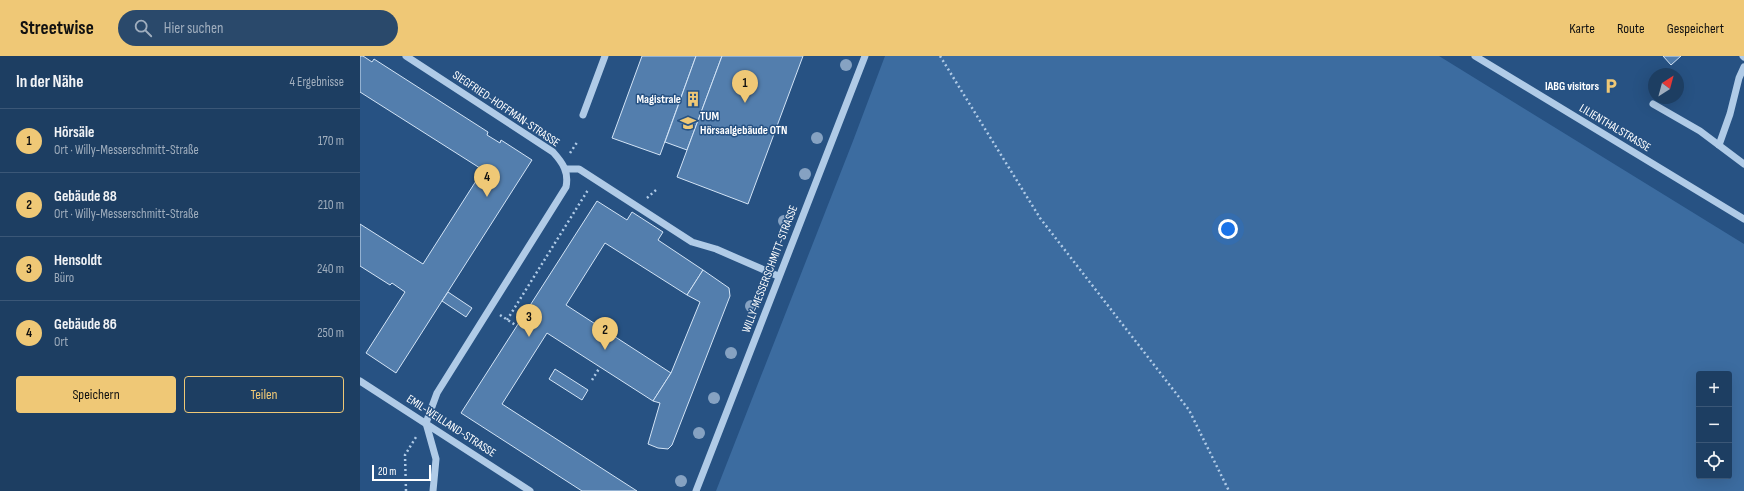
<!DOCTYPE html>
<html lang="de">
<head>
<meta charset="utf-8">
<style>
  :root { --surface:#1d3e62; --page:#2a496b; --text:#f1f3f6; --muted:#a0aebe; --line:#3b5777; --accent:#efc876 }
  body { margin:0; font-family:"Sofia Sans Condensed",sans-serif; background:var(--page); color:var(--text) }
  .controls { position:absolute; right:12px; bottom:12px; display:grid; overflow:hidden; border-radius:4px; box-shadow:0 4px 16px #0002 }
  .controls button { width:36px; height:36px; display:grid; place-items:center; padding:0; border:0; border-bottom:1px solid var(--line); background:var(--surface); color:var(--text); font:20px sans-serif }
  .compass { position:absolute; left:1288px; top:12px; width:36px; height:36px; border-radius:50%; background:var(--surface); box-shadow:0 4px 16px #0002; rotate:36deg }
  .scale { position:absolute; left:12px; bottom:10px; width:59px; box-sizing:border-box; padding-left:4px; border:2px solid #fff; border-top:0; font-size:11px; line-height:14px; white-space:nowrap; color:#fff; -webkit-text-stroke:3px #275283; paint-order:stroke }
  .you { position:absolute; left:868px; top:173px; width:14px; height:14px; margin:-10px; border:3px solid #fff; border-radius:50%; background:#1a73e8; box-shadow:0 0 0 6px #1a73e833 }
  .badge { display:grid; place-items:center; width:26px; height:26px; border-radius:50%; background:var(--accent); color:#111; font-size:13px; font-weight:700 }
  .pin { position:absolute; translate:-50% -33px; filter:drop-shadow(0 1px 2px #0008) }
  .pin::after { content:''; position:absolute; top:21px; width:14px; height:12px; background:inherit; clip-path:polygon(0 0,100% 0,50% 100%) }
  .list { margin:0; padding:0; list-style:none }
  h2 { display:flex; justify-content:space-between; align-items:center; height:52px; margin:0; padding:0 16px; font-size:17px }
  h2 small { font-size:13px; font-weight:400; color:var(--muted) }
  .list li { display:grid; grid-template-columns:26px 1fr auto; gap:12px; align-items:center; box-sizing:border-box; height:64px; padding:0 16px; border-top:1px solid var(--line) }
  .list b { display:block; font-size:15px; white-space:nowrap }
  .list p { margin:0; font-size:13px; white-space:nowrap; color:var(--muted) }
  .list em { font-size:13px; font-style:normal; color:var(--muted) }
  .actions { display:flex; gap:8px; padding:12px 16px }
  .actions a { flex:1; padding:9px 0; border:1px solid var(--accent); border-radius:4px; text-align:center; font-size:14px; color:var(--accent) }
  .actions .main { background:var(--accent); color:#111 }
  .icon { flex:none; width:22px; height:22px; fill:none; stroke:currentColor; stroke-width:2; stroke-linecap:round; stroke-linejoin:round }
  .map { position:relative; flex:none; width:1384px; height:435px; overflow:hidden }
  header { display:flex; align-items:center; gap:24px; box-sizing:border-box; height:56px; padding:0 20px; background:var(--accent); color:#111 }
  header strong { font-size:19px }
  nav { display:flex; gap:22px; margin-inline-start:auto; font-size:14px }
  .search { width:280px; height:36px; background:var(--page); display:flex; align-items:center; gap:10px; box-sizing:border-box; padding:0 14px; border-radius:22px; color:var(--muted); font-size:15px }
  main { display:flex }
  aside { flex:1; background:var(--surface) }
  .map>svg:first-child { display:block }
</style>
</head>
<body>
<header>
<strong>Streetwise</strong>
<div class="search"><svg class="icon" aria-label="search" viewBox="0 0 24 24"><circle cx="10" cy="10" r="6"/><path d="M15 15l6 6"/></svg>Hier suchen</div>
<nav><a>Karte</a><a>Route</a><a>Gespeichert</a></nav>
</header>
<main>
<aside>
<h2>In der Nähe<small>4 Ergebnisse</small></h2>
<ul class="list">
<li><span class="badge">1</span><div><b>Hörsäle</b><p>Ort · Willy-Messerschmitt-Straße</p></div><em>170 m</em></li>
<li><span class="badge">2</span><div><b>Gebäude 88</b><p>Ort · Willy-Messerschmitt-Straße</p></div><em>210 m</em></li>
<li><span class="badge">3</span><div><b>Hensoldt</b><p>Büro</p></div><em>240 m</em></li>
<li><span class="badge">4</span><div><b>Gebäude 86</b><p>Ort</p></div><em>250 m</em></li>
</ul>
<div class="actions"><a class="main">Speichern</a><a>Teilen</a></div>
</aside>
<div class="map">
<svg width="1384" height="435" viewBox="0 0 1384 435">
  <rect width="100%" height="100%" fill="#275283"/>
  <path fill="#3c6ca0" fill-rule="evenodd" d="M525,0H1079L1384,188V435H356L493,85ZM1339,318H1369V420H1339Z"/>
  <g fill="#537ead" stroke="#d3e4f6">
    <polygon points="0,0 3,0 12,6 14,3 128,76 127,79 140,87 141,84 172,104 36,317 6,297 45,236 32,227 30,229 0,210 0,168 63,208 123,114 0,36"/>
    <polygon points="282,0 336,0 300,99 252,82"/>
    <polygon points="336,0 362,0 327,94 305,86"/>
    <polygon points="362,0 443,0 388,148 317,121"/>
    <polygon points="1303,0 1321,0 1311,9"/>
    <polygon points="237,145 267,164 272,156 303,176 298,184 343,214 327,239 245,187 206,249 311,317 293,345 187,277 142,348 277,435 222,435 101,357"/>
    <polygon points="343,214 369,232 370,240 312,389 308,393 298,392 288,388 300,347 293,345 311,317 340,246 327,239"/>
    <polygon points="88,236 112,252 106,261 82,245"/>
    <polygon points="195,313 228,334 222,344 189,323"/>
  </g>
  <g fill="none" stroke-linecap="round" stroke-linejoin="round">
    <g stroke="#b0cbe7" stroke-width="2.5" stroke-dasharray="2 3" stroke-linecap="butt">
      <polyline points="580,0 680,162 829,354 869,435"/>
      <polyline points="210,97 218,85"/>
      <polyline points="287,142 296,134"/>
      <polyline points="140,259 157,270"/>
      <polyline points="147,264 228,134"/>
      <polyline points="232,324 240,311"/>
      <polyline points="46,435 45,399 56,381"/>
    </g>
    <g stroke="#b0cbe7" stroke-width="7">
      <path d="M46,0L193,96C203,107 209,116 206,131L77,337L66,367L76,403L73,435"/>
      <polyline points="1115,0 1384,163"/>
      <polyline points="1383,0 1384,1"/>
      <polyline points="1293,48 1340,75 1384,108"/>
      <polyline points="223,59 245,0"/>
      <polyline points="1359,89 1370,58 1379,22 1384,11"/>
      <polyline points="206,113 219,113 332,186 356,193 418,220"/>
      <polyline points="0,325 170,435"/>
      <polyline points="336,435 505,0"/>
    </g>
  </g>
  <g fill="#86a2c2">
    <circle cx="486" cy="9" r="6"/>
    <circle cx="457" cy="82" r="6"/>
    <circle cx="445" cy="118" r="6"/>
    <circle cx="424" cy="165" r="6"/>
    <circle cx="391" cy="250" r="6"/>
    <circle cx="371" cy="297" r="6"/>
    <circle cx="354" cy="342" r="6"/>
    <circle cx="339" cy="377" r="6"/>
    <circle cx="321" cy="425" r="6"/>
  </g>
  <defs>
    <symbol id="parking-bare" viewBox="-9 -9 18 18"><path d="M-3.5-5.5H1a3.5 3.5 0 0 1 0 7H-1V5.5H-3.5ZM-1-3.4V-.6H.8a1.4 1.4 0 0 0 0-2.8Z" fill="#efc876" stroke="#275283" stroke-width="2.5" paint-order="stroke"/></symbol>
    <symbol id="building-bare" viewBox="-9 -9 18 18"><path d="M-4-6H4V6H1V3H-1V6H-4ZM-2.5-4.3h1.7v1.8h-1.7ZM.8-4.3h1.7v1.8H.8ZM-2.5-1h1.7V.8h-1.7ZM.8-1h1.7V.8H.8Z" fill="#efc876" stroke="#275283" stroke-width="2.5" paint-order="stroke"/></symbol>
    <symbol id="university-bare" viewBox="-9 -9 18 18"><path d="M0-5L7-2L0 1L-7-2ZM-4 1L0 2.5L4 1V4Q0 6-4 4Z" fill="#efc876" stroke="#275283" stroke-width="2.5" paint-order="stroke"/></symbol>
  </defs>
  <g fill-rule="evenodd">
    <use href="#parking-bare" x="1240" y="19" width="22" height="22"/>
    <use href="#building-bare" x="322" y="32" width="22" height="22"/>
    <use href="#university-bare" x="317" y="56" width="22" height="22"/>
  </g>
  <g text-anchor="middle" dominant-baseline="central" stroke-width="3" stroke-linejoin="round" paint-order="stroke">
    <g font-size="12" font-weight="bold" fill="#fff" stroke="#275283" text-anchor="end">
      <text x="1239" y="30">IABG visitors</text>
      <text x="321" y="43">Magistrale</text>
      <text x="340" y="60" text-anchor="start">TUM<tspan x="340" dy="14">Hörsaalgebäude OTN</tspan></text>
    </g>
    <g font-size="12" fill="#fff" stroke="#275283">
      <text transform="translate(146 53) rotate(34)">SIEGFRIED-HOFFMAN-STRASSE</text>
      <text transform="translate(1255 72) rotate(31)">LILIENTHALSTRASSE</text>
      <text transform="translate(410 213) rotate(-69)">WILLY-MESSERSCHMITT-STRASSE</text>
      <text transform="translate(91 370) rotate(33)">EMIL-WEILLAND-STRASSE</text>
    </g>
  </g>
</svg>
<div class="controls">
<button>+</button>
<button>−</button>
<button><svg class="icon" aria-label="locate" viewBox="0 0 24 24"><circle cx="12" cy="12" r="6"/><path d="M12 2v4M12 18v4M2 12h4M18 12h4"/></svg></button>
</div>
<svg class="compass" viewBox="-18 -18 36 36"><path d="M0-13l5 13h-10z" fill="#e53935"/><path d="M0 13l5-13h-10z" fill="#a0aebe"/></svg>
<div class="scale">20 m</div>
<div class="you"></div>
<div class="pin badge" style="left:385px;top:47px">1</div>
<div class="pin badge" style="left:245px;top:294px">2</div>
<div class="pin badge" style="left:169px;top:281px">3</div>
<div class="pin badge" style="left:127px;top:141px">4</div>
</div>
</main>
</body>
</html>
